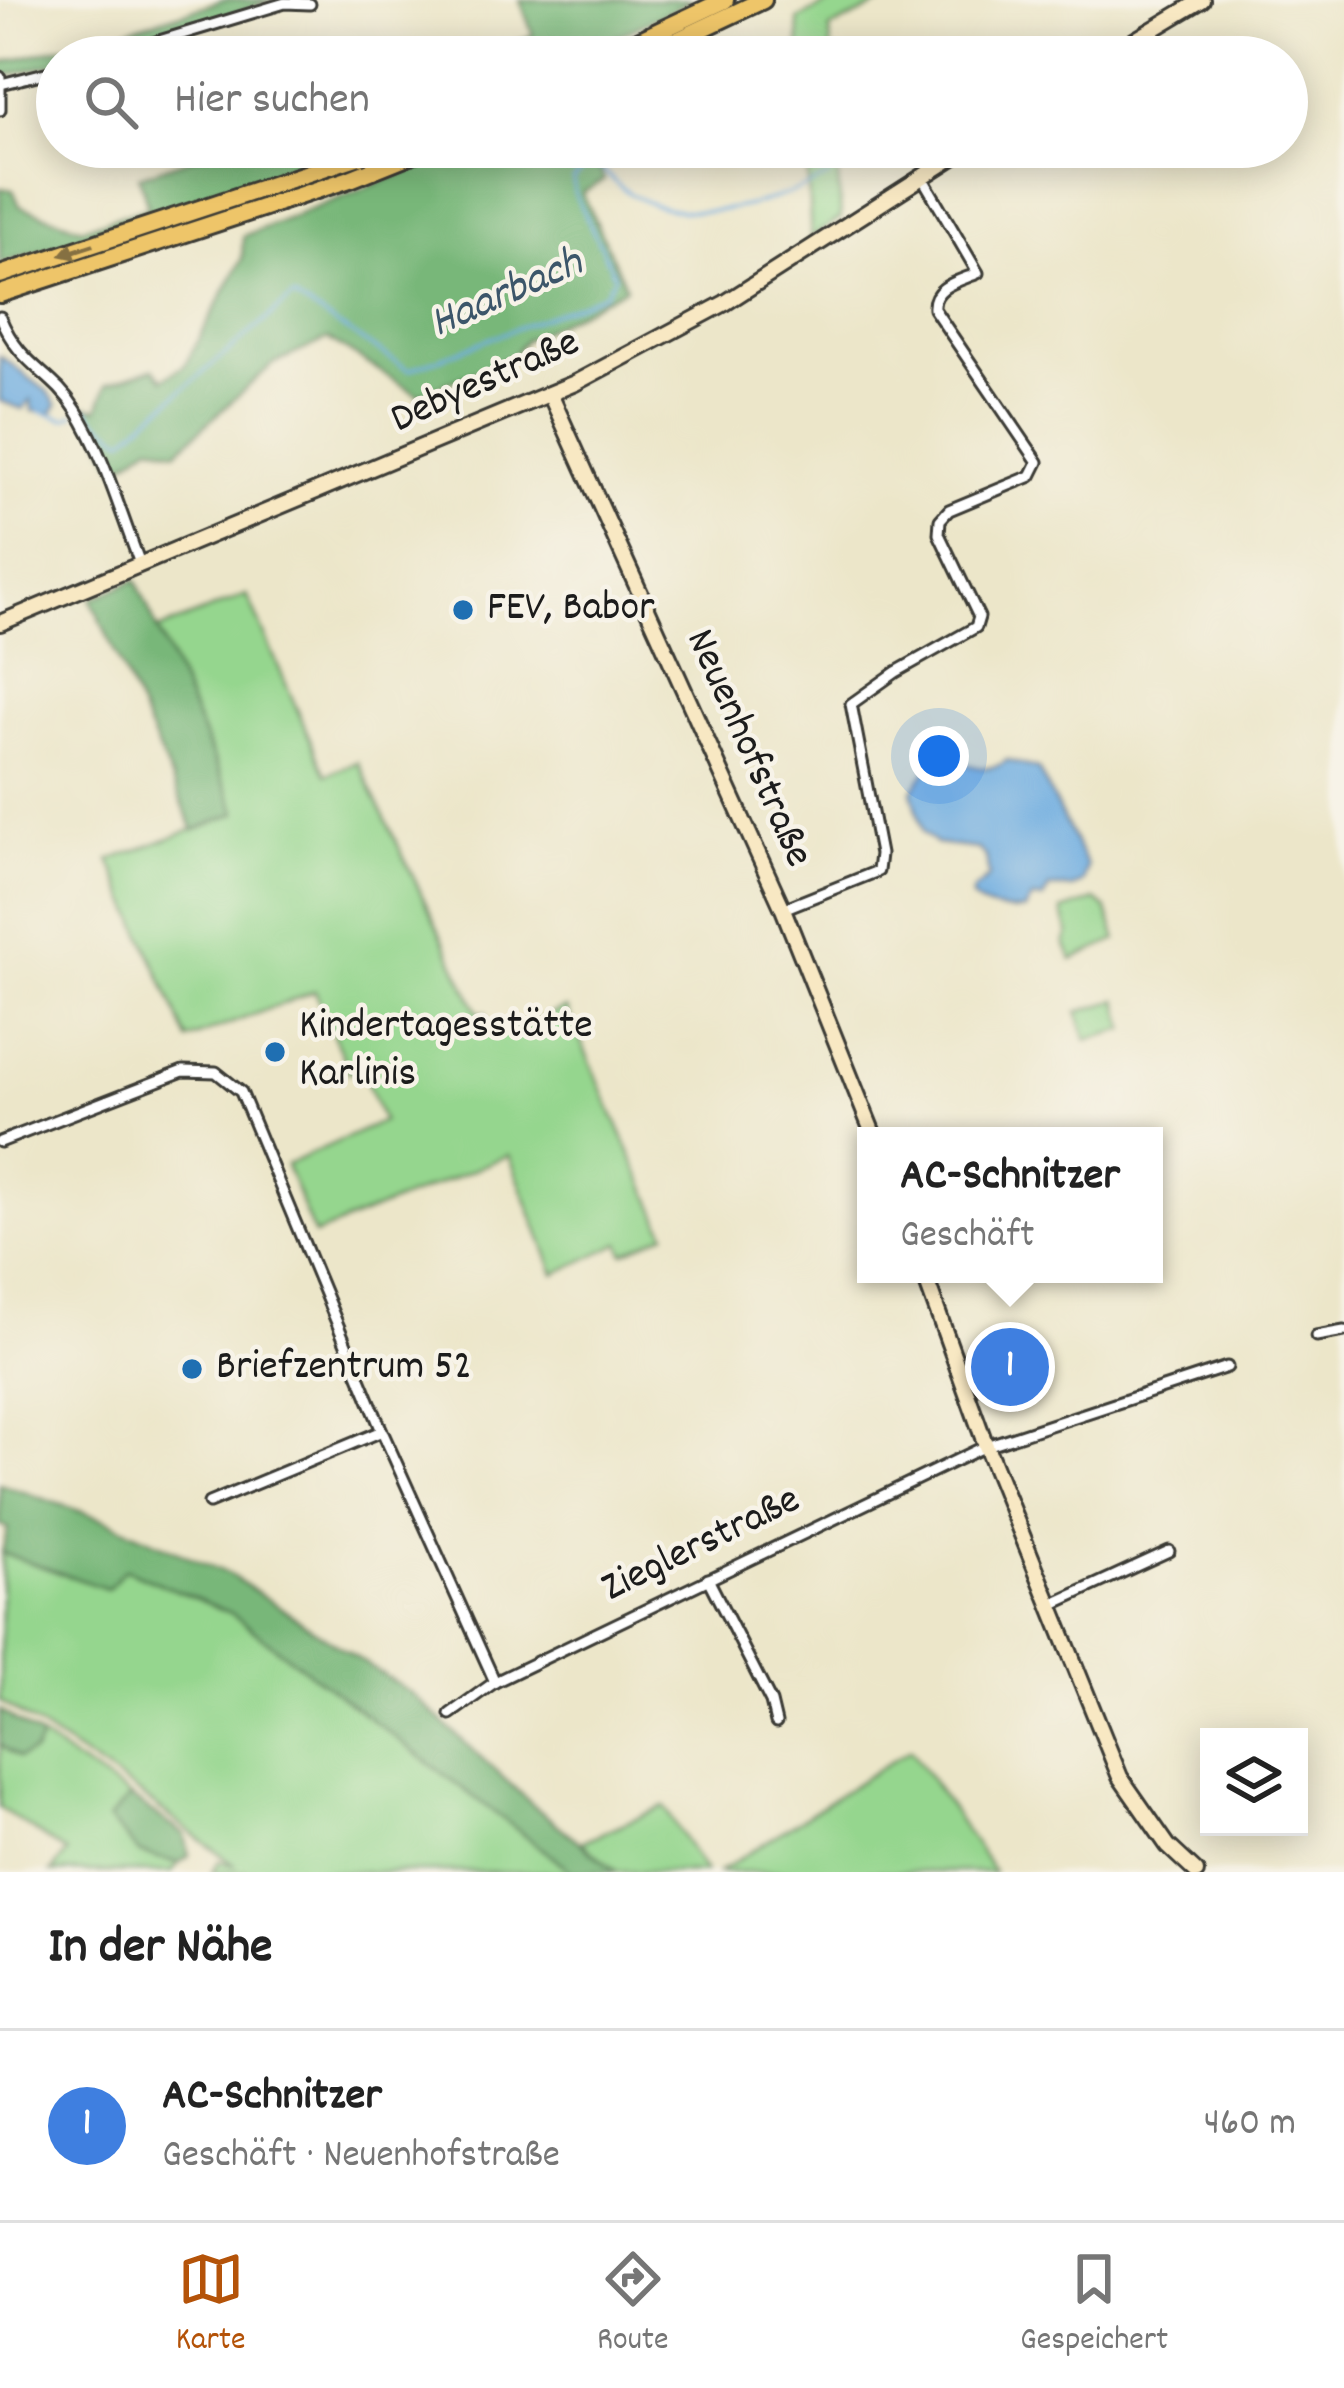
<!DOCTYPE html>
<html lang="de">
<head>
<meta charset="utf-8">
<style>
  :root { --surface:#fff; --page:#f2f2f2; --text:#222; --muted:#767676; --line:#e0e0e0; --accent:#b45309 }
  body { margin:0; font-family:Dekko,sans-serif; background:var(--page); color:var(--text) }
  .controls { position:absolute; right:36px; bottom:36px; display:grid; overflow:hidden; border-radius:0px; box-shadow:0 6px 30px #0003 }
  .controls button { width:108px; height:108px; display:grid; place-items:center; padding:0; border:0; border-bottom:3px solid var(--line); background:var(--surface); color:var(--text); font:60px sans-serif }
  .you { position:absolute; left:939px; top:756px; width:42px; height:42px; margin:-30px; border:9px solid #fff; border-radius:50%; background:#1a73e8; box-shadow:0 0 0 18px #1a73e833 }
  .badge { display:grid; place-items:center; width:78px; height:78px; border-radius:50%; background:var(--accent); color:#fff; font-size:39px; font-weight:700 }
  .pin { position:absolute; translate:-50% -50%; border:6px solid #fff; box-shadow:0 3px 12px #0006 }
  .popup { position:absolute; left:857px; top:1127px; width:306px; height:156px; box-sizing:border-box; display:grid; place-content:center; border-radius:0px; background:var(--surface); filter:drop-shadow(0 3px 9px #0005); font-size:39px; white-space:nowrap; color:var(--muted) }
  .popup b { font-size:45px; color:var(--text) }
  .popup::after { content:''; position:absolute; left:50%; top:100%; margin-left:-24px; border:24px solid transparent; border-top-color:var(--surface) }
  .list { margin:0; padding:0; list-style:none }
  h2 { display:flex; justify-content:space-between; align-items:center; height:156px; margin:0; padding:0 48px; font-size:51px }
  h2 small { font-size:39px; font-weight:400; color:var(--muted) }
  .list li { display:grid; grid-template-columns:78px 1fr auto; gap:36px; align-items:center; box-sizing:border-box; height:192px; padding:0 48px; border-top:3px solid var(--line) }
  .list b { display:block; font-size:45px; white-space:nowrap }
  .list p { margin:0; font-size:39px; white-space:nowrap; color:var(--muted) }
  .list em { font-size:39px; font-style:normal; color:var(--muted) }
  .icon { flex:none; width:66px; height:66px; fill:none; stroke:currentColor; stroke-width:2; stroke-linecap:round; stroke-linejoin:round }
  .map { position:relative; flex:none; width:1344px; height:1872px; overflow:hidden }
  .search { position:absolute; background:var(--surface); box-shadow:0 6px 30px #0003; left:36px; right:36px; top:36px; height:132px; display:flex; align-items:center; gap:30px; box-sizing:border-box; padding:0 42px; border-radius:66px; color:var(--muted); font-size:45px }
  .sheet { height:348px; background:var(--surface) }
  nav { display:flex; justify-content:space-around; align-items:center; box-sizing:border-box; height:168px; border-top:3px solid var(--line); background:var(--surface); font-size:33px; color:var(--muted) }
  nav a { display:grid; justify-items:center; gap:6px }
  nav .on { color:var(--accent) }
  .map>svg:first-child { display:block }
</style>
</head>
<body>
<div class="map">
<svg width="1344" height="1872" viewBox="0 0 1344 1872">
  <rect width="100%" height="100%" fill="#f7f3e8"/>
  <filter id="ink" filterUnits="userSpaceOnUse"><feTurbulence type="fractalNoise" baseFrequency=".00833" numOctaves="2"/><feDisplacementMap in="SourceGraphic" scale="24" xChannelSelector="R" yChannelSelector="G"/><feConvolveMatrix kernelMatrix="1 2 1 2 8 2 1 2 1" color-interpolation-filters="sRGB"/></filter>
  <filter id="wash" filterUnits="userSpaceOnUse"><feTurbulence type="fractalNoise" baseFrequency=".004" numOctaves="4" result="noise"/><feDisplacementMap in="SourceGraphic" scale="48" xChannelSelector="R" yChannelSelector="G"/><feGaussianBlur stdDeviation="2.7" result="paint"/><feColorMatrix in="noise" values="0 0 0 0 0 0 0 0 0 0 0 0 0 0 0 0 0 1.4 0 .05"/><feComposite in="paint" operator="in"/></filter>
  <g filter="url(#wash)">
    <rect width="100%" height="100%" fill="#ece6c9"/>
    <g fill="#95d68e" stroke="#587955" stroke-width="3">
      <polygon points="836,0 890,0 830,29 831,57 800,57 798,19"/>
      <polygon points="806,147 836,147 841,218 811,237"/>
      <polygon points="247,595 326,775 358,762 479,1014 485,1013 494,1037 566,1008 666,1233 624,1253 620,1243 555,1274 509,1155 314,1235 286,1165 383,1121 361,1068 349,1072 315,991 188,1040 110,860 237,813 158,630"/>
      <polygon points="1095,900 1106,908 1117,940 1072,960 1065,943 1069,933 1062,911"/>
      <polygon points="1118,1000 1126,1029 1087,1040 1078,1012"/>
      <polygon points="2,1553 106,1588 125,1569 231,1613 573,1872 212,1872 219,1861 236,1866 134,1790 0,1701"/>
      <polygon points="41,1738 130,1797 108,1819 139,1853 179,1863 172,1872 51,1872 67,1853 0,1808 0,1745 19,1758 34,1752"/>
      <polygon points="910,1749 994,1872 719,1872"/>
      <polygon points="664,1806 705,1872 617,1872 581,1842"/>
    </g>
    <g fill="#78b779" stroke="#4a6a4a" stroke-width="3">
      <path d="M224,0H272C207,23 125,57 57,57V63L0,77V63L117,33Z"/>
      <polygon points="520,0 692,0 574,57 515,57 520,55 516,42 533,35"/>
      <polygon points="225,147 360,147 219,197 0,264 0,188 13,190 20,206 82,228 148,207 139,176"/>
      <polygon points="470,147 591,147 604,180 582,193 626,287 525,340 512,356 419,395 328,339 273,364 177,451 151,444 117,469 83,406 98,409 107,384 154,368 163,379 185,365 242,259 243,236"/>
      <polygon points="136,580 237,813 194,830 91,599"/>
      <polygon points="0,1484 103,1519 229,1574 412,1694 535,1807 617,1872 573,1872 231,1613 125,1569 107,1589 2,1553 8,1528 0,1525"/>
      <polygon points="0,1710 41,1738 34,1752 19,1758 0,1745"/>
      <polygon points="130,1797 185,1835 189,1856 179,1863 139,1853 108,1819"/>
    </g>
    <g fill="#6dace0" stroke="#44647e" stroke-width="3">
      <polygon points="0,356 48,392 57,405 52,413 32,411 31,400 23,409 0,401"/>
      <path d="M932,752C956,760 987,778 1007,760L1038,769L1087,866L1083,882L1073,888H1049L1043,899H1032L1025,910C1008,912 984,910 972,898V892L989,877L986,857L978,849L936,844L923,833L912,791L927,770Z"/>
    </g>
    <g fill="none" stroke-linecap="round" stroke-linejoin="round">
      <g stroke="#6dace0" stroke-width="3">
        <path d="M82,409H87L96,420L124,439L293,297L409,370L604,294L615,276L574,192L573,179L588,165L601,167C657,239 759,209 829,177"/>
        <polyline points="39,411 65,419 74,415"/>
      </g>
    </g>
  </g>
  <g filter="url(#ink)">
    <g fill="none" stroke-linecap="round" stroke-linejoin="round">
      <defs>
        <g id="street">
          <polyline points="106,57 285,3 310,4"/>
          <polyline points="0,77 0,110"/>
          <polyline points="1,84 57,70"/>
          <path d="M0,317C21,368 51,370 76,410C105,456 121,516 141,566"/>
          <path d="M783,909L878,871L880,854L851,704L896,672L976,627L979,617L939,534L940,520L949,510L1031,476L1038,462L934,309C932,286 960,281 978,273L922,177"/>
          <polyline points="0,1142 183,1071 216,1072 241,1092 382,1431 495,1682"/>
          <polyline points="1316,1336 1344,1331"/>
          <polyline points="209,1503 382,1431"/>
          <polyline points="708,1579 771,1702 776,1723"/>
          <polyline points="1051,1605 1169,1551"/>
          <polyline points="450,1714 495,1682 986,1446 1227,1367"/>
        </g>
        <g id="secondary">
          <polyline points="1107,57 1202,0"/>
          <polyline points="550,394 783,909 874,1136"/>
          <polyline points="0,623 575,383 725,303 969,147"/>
          <polyline points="924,1274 986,1446 1120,1777 1168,1846 1196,1872"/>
        </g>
        <g id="highway">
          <polyline points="604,57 725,0"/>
          <polyline points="642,57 763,0"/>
          <polyline points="0,275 387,147"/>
          <polyline points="0,294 350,179 430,147"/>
        </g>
      </defs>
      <use href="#street" stroke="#3b3a36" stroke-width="15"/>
      <use href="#secondary" stroke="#3b3a36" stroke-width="20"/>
      <use href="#highway" stroke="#3b3a36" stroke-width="22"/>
      <use href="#street" stroke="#fff" stroke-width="9"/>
      <use href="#secondary" stroke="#f8e8c3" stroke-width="14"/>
      <use href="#highway" stroke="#eec569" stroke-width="16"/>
    </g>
    <defs><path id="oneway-solid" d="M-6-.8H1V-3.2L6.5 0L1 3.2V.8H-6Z" transform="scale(3)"/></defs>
    <use fill="#857042" href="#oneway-solid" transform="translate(77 250) rotate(162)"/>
  </g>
  <g fill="#1f6fb2" stroke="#f7f3e8" stroke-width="4.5">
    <circle cx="463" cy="610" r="12"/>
    <circle cx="275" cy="1052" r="12"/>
    <circle cx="192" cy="1369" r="12"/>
  </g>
  <g text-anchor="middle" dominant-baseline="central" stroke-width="9" stroke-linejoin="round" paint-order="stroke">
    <g font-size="42" fill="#1c1c1c" stroke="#f7f3e8">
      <text transform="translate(486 383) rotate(-24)">Debyestraße</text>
      <text transform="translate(747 749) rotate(66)">Neuenhofstraße</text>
      <text transform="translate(702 1546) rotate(-26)">Zieglerstraße</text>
    </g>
    <g font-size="42" fill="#1c1c1c" stroke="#f7f3e8" text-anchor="start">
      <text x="487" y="610">FEV, Babor</text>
      <text x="299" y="1028">Kindertagesstätte<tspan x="299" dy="48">Karlinis</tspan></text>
      <text x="216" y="1369">Briefzentrum 52</text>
    </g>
    <g font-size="45" font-style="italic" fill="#3c566a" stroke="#f7f3e8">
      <text transform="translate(507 295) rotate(-24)">Haarbach</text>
    </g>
  </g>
</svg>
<div class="controls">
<button><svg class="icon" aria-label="layers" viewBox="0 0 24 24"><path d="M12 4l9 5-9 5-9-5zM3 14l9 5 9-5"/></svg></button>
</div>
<div class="you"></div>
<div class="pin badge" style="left:1010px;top:1367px;background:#3f7fe0">1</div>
<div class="popup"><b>AC-Schnitzer</b>Geschäft</div>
<div class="search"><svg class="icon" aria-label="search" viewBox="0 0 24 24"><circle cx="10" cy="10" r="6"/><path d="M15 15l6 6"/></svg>Hier suchen</div>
</div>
<section class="sheet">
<h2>In der Nähe<small></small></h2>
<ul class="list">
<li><span class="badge" style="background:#3f7fe0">1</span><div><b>AC-Schnitzer</b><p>Geschäft · Neuenhofstraße</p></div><em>460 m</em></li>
</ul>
</section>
<nav>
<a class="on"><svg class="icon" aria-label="map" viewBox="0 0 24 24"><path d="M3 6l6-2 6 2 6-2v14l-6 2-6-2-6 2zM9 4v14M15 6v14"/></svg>Karte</a>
<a><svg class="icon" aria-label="directions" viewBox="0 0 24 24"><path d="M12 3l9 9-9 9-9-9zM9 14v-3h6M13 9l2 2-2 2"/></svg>Route</a>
<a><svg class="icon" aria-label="saved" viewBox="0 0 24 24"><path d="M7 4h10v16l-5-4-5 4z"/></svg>Gespeichert</a>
</nav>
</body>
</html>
